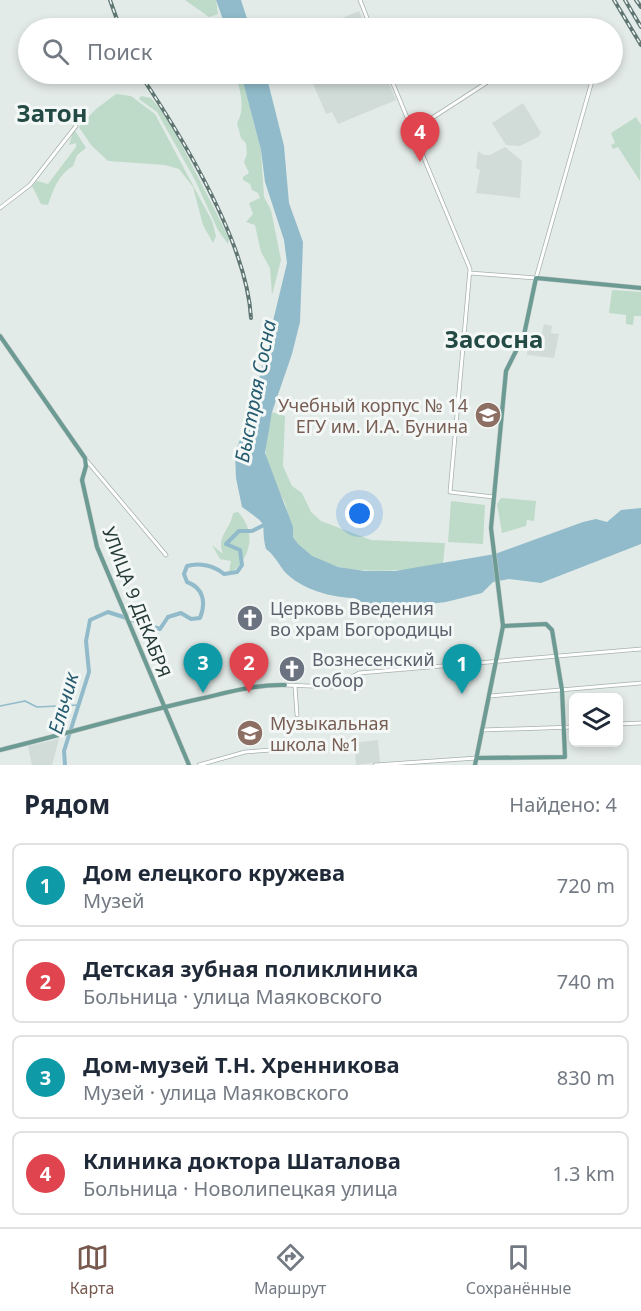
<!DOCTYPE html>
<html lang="ru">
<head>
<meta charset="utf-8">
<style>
  :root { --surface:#fff; --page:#f6f6f7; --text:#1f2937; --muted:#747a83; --line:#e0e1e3; --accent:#77594e }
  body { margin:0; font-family:"Noto Sans",sans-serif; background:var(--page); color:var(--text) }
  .controls { position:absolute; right:18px; bottom:18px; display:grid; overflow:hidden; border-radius:9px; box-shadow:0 3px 9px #0003 }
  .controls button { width:54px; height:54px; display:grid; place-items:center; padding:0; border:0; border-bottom:2px solid var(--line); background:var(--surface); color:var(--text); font:30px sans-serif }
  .you { position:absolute; left:360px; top:514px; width:21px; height:21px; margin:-15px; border:4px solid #fff; border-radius:50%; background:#1a73e8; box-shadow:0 0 0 9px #1a73e833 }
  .badge { display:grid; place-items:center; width:39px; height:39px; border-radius:50%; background:var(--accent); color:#fff; font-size:20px; font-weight:700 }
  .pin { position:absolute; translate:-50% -50px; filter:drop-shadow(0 2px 3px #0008) }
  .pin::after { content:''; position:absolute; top:32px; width:21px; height:18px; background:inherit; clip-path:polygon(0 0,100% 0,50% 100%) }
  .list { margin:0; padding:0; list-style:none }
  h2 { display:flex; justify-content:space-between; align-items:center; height:78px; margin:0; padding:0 24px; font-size:26px }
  h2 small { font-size:20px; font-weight:400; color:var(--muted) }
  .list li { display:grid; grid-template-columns:39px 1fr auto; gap:18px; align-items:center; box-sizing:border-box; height:84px; margin:0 12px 12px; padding:0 12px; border:2px solid var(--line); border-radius:9px }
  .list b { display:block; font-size:22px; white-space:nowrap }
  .list p { margin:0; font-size:20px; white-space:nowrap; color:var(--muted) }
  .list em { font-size:20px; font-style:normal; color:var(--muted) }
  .icon { flex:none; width:33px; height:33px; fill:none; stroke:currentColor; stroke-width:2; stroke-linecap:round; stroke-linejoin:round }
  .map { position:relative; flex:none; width:641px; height:765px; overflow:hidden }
  .search { position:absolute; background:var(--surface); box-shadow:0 3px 9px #0003; left:18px; right:18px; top:18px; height:66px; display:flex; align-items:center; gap:15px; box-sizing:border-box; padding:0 21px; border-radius:33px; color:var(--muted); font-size:22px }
  .sheet { height:462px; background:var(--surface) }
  nav { display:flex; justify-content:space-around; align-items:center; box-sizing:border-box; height:84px; border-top:2px solid var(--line); background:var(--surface); font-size:16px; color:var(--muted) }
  nav a { display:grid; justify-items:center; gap:3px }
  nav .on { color:var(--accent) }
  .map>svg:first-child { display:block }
</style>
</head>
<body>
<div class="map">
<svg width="641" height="765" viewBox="0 0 641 765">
  <rect width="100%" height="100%" fill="#e3ebe8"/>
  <g fill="#d1dbd7">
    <polygon points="359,11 366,28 318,28 330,23"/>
    <polygon points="309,74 385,74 396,100 338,124 332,112 326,114"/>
    <polygon points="523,103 541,133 538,137 520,146 506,145 492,123"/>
    <polygon points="505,147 522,161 520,198 476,193 480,170 476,168 478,151 484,155 490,155"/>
    <polygon points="544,324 552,326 551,333 559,334 554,358 527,355 528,345 539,346"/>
    <polygon points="59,739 52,765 32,765 28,746"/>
    <polygon points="378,740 380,762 356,765 354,743"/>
  </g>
  <g fill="#bedac8">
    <polygon points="185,0 216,0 218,14 209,17"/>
    <path d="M235,74H241L261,150L264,197L271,210L281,260L272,295L270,268L261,252L255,225L246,222L253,214L249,203L260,198L258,193L252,190L250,184L243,180V177L249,173L244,162L247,154L246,143L241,138L237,123C246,109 240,89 235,74Z"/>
    <polygon points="116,94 131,96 155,114 212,221 216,236 213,243 203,225 193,187 179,169 165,165 108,161 91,145 79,127 96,109"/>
    <polygon points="141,96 151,98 169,120 229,238 228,244 218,230 195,180 157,112 139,99"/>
    <polygon points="636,117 641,125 640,181 618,147 613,149 611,145 615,143 611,133"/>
    <path d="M74,129L86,148L77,155L73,166C58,175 54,188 48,205L41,204L32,186L37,181L48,184L76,147V143L69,145Z"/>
    <polygon points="612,290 641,292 641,316 634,316 633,325 626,324 626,315 609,313"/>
    <path d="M272,412L285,416L283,466L292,486L302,493L311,512L321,521L371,540L445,543L443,564C406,572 314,581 294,538C290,531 288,513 285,503C279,490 270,475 267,461C263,446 269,427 272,412Z"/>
    <polygon points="501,498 536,501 534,521 527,520 526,526 502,533 497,504"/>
    <polygon points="451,501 485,505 483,544 448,542"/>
    <path d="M238,512C253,528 253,548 240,564C236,568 236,570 229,572L231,561L220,559L212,545L223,554C216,536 231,529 233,513Z"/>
    <path d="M388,603L433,609L434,613C420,615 394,622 382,612L383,606Z"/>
  </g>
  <g fill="#91bbca">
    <polygon points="216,0 241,0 250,28 226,28"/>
    <path d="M241,74H266L284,146L289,203L303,242L300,322L292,354L272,412L265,453L293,527V537L298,544L312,556L338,567L365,571H395L495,554L583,522L596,519L607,522L621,510L641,508V544L541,583L509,579L493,582L482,593L446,602L405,607L388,603L378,607L362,605L355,598C332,598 300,589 284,571C278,563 274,555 266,549C259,519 273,529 242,507L236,478L235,453L252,408L287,263L284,240L265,182L261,150Z"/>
  </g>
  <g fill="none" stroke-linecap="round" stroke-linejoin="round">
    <polyline stroke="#91bbca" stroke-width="1.5" points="0,706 25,701 37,707 79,705"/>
    <path stroke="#91bbca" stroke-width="4" d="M65,765L64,751L89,672L86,641L90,620L108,612L160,629L168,617L181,613L191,619L200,618C206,603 204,588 187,582L184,574L187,566C199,562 215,566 224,574L237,572L242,565L240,550L226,544L239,531H252L268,523"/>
    <defs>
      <g id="minor">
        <polyline points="360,0 371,28"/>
        <polyline points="590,28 603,28"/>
        <polyline points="389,74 470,269 450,492 494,497"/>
        <polyline points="412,131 500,74"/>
        <polyline points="0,208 30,185 76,126"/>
        <polyline points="470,273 536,278 594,74"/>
        <polyline points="87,461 166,555"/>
        <polyline points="285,685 334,687 359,673 641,649"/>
        <polyline points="295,686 297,715"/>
        <polyline points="490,696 641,683"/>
        <polyline points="618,724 641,723"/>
        <polyline points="482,730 574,727"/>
        <polyline points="199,765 245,752 300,748"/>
        <polyline points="375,765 477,758"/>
      </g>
      <g id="major">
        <polyline points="0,336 85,458 86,466 82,480 97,547 189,765"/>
        <path d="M0,750C66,734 132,714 199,699C226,693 256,684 285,685"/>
        <polyline points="477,758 565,757 562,690 552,630 546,624 503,626"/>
        <polyline points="475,765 503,626 491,528 506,371 524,335 536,278 641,288"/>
      </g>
    </defs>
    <use href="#minor" stroke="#a6b2af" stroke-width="4.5"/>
    <use href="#major" stroke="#c2c8c7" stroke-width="5"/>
    <use href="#minor" stroke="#fff" stroke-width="3"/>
    <use href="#major" stroke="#6c9b94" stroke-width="4"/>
    <defs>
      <g id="rail">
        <polyline points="110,0 120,28"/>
        <polyline points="614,0 641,45"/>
        <polyline points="625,0 641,27"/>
        <polyline points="636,0 641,7"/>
        <path d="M140,74C182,137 247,242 251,318"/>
      </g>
    </defs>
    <use href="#rail" stroke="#5f7672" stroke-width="4"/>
    <use href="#rail" stroke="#f3f8f6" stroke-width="1.5" stroke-dasharray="4.5" stroke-linecap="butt"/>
  </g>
  <defs>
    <symbol id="university-disc" viewBox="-11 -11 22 22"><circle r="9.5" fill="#8d6e63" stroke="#f3f8f6"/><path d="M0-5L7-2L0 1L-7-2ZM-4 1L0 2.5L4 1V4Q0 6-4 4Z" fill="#fff"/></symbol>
    <symbol id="church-disc" viewBox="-11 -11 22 22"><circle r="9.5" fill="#6b7280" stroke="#f3f8f6"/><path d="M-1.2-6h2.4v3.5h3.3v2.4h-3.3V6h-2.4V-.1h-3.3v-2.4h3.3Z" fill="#fff"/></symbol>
  </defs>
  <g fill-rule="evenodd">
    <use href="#university-disc" x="473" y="400" width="30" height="30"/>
    <use href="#church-disc" x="235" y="603" width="30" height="30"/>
    <use href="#church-disc" x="277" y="654" width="30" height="30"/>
    <use href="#university-disc" x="235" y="718" width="30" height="30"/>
  </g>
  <g text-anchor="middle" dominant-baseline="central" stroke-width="6" stroke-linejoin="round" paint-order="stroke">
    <g font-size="18" fill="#785e54" stroke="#f3f8f6" text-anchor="end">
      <text x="468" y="405">Учебный корпус № 14<tspan x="468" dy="21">ЕГУ им. И.А. Бунина</tspan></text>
      <text x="270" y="723" text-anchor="start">Музыкальная<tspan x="270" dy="21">школа №1</tspan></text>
    </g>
    <g font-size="18" fill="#253a37" stroke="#f3f8f6">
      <text transform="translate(137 602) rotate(69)">УЛИЦА 9 ДЕКАБРЯ</text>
    </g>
    <g font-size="18" fill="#5b616d" stroke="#f3f8f6" text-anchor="start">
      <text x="270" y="608">Церковь Введения<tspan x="270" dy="21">во храм Богородицы</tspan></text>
      <text x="312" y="659">Вознесенский<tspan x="312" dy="21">собор</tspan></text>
    </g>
    <g font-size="20" font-style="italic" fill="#265b6f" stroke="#f3f8f6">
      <text transform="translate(255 391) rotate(-79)">Быстрая Сосна</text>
      <text transform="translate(63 703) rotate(-74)">Ельчик</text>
    </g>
    <g font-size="24" font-weight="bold" fill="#234a44" stroke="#f3f8f6">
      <text x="52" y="112">Затон</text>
      <text x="494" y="338">Засосна</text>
    </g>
  </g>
</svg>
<div class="controls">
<button><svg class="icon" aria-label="layers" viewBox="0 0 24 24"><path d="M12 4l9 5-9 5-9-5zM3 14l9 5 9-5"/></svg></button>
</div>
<div class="you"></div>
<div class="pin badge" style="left:462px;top:694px;background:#0f9aa8">1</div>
<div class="pin badge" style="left:249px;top:693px;background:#e0444e">2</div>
<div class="pin badge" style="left:203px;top:693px;background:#0f9aa8">3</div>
<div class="pin badge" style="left:420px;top:162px;background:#e0444e">4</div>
<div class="search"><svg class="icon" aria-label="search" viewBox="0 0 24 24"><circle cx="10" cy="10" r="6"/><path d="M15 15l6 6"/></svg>Поиск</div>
</div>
<section class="sheet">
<h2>Рядом<small>Найдено: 4</small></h2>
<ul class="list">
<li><span class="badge" style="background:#0f9aa8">1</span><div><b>Дом елецкого кружева</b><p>Музей</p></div><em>720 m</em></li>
<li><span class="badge" style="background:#e0444e">2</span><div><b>Детская зубная поликлиника</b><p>Больница · улица Маяковского</p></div><em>740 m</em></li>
<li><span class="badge" style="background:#0f9aa8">3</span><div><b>Дом-музей Т.Н. Хренникова</b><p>Музей · улица Маяковского</p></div><em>830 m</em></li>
<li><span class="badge" style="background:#e0444e">4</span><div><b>Клиника доктора Шаталова</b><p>Больница · Новолипецкая улица</p></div><em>1.3 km</em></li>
</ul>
</section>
<nav>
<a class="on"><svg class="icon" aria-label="map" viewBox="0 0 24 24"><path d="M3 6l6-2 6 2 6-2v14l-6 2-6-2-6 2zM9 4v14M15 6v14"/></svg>Карта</a>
<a><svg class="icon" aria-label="directions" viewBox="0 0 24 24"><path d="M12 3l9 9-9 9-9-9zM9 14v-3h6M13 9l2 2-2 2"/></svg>Маршрут</a>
<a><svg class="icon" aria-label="saved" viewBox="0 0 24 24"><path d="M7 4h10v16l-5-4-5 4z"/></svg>Сохранённые</a>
</nav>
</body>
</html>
